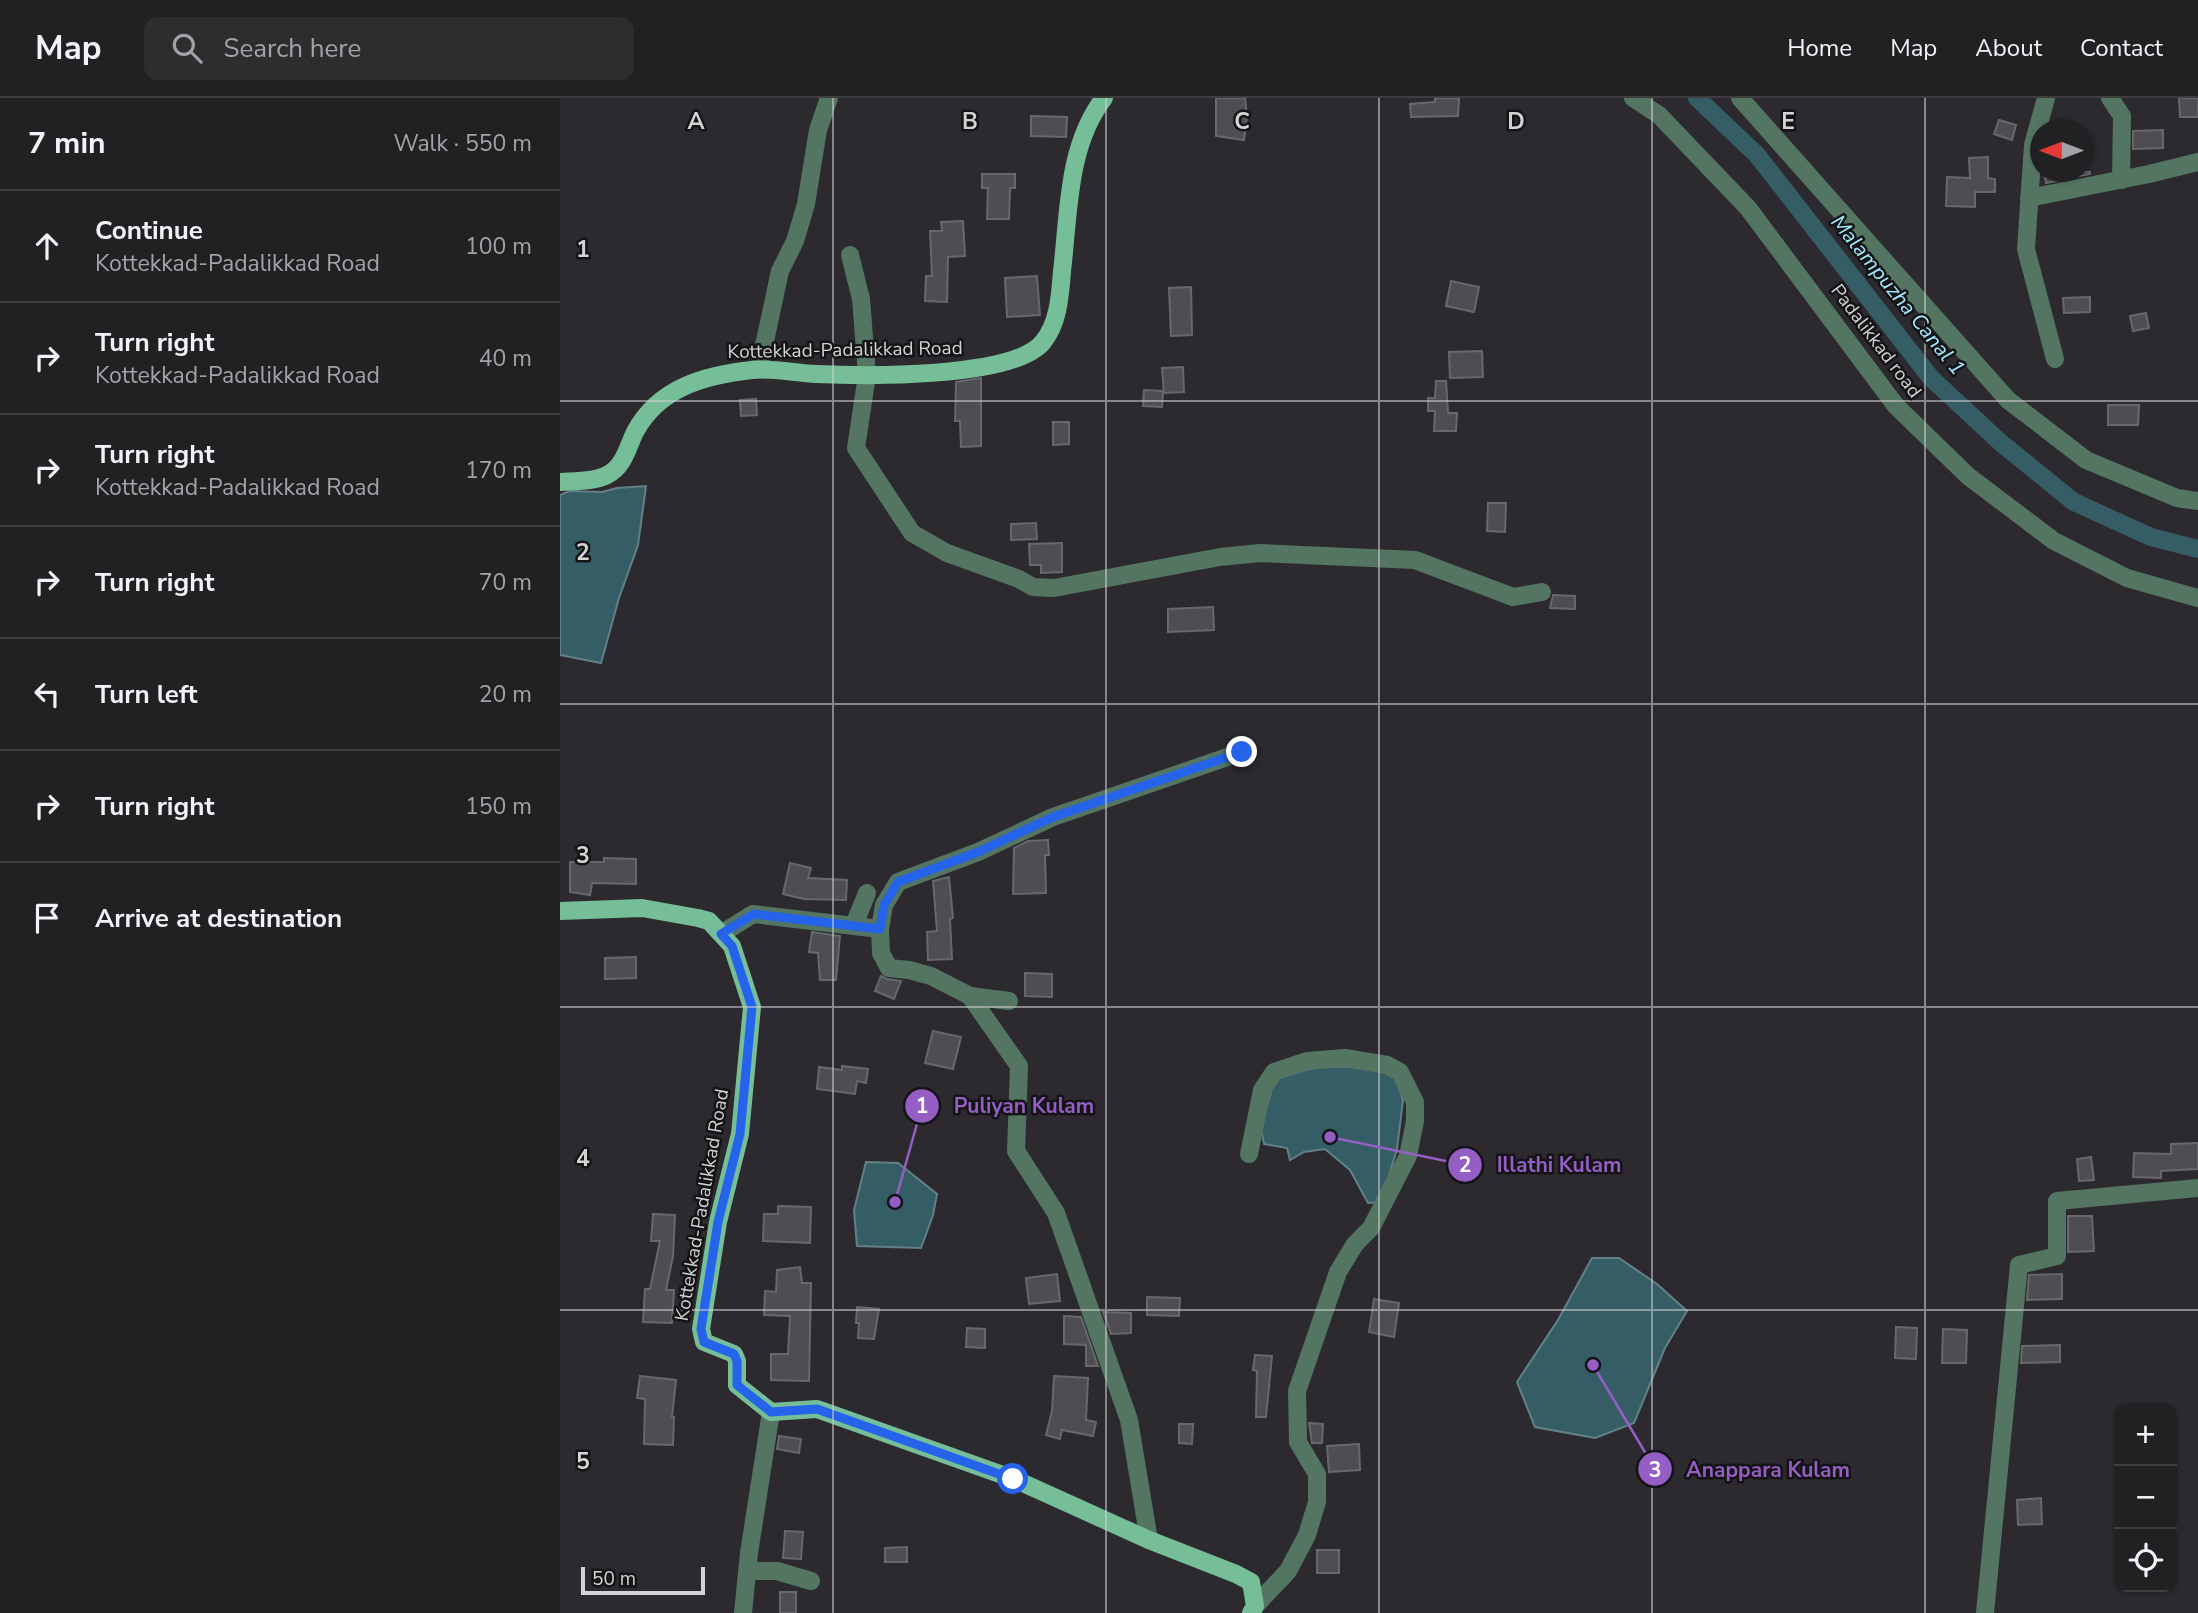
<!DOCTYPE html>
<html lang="en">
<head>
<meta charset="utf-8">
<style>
  :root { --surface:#212023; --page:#2d2d30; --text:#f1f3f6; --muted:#a2a3a6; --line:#3e3e41 }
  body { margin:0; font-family:"Nunito Sans",sans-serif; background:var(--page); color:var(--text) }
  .controls { position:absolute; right:21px; bottom:21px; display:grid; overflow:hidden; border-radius:14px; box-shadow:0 2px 5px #0004 }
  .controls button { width:63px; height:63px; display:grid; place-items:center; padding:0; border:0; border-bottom:2px solid var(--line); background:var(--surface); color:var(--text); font:35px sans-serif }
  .compass { position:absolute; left:1470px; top:21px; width:63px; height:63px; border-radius:50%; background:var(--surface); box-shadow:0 2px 5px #0004; rotate:270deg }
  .scale { position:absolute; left:21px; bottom:18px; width:124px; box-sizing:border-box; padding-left:7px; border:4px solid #d3d2d4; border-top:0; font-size:19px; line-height:24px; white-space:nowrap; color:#d3d2d4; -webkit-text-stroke:5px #141315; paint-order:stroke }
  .stop { position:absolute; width:21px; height:21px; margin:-16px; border:5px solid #2563eb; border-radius:50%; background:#fff }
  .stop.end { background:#2563eb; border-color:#fff; box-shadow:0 2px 7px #0008 }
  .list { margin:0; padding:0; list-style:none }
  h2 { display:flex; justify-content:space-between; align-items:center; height:91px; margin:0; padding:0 28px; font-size:30px }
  h2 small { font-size:23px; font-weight:400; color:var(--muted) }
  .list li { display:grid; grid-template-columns:46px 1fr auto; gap:21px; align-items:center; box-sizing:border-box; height:112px; padding:0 28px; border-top:2px solid var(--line) }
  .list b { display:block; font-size:26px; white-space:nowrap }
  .list p { margin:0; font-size:23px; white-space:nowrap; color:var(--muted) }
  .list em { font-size:23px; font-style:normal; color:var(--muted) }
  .icon { flex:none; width:38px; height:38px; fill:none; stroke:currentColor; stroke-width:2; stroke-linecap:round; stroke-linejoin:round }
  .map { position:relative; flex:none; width:1638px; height:1515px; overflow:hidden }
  header { display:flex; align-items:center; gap:42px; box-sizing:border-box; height:98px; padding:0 35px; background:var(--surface); border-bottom:2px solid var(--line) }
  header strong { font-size:33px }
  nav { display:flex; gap:38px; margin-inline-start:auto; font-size:24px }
  .search { width:490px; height:63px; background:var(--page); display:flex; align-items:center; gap:18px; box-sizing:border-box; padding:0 24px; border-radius:14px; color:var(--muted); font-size:26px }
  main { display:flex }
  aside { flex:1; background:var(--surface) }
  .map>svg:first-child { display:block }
</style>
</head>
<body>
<header>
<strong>Map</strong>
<div class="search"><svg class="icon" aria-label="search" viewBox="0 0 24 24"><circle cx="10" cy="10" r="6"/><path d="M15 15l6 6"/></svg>Search here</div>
<nav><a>Home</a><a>Map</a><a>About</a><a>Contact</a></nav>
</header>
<main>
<aside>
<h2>7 min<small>Walk · 550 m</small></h2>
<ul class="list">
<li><svg class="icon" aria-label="ahead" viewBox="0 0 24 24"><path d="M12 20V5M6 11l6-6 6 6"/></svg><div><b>Continue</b><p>Kottekkad-Padalikkad Road</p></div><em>100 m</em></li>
<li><svg class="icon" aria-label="right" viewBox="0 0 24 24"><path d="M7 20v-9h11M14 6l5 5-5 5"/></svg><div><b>Turn right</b><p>Kottekkad-Padalikkad Road</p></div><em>40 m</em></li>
<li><svg class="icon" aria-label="right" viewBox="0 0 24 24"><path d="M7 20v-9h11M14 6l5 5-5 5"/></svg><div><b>Turn right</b><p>Kottekkad-Padalikkad Road</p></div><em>170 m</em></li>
<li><svg class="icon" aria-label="right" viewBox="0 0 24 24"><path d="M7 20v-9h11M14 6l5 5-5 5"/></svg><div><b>Turn right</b></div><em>70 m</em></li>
<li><svg class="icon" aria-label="left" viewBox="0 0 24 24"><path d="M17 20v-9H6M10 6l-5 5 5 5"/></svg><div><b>Turn left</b></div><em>20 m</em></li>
<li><svg class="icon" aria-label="right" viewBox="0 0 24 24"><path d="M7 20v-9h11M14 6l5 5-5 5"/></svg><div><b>Turn right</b></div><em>150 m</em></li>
<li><svg class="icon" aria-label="arrive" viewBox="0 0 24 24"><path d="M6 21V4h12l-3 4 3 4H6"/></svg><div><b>Arrive at destination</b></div></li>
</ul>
</aside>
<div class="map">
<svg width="1638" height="1515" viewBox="0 0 1638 1515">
  <rect width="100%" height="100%" fill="#2c2a2f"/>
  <g fill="#355d66" stroke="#648087" stroke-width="2">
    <polygon points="86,388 78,447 59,500 41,565 0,557 0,397 9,393 42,394 57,390"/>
    <polygon points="832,968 843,1002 837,1051 821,1104 808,1105 790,1072 765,1051 744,1054 730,1062 727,1050 704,1046 701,1031 715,978 761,969"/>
    <polygon points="306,1064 338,1065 377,1096 373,1117 361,1150 297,1148 294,1112"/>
    <polygon points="1032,1160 1059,1160 1097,1186 1127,1213 1105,1250 1074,1325 1035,1340 975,1329 957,1284 998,1222"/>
  </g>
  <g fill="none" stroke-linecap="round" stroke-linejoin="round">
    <polyline stroke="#355d66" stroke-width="18" points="1137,0 1197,57 1371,280 1441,345 1514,404 1591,439 1638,451"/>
  </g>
  <g fill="#4d4d52" stroke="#67686d" stroke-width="2">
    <polygon points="656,0 685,0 687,19 684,42 656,38"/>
    <polygon points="875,0 899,0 898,18 851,19 850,6 875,4"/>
    <polygon points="1619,0 1638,0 1638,19 1620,19"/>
    <polygon points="471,18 507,19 506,39 471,38"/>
    <polygon points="1439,22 1456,27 1452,42 1434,36"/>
    <polygon points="1603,32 1603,50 1573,51 1573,33"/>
    <polygon points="1428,59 1428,80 1435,81 1435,94 1415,94 1415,109 1386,108 1387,79 1410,80 1409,60"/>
    <polygon points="1484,74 1530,74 1530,76 1486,85"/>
    <polygon points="422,76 455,76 455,90 450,90 449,121 427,121 428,90 422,90"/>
    <polygon points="403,123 405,158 388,159 387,204 365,203 366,178 372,178 370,133 382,133 381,124"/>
    <polygon points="477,178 480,217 447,219 445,180"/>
    <polygon points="891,183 919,189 914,214 886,208"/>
    <polygon points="631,189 632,237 611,238 609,190"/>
    <polygon points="1530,199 1530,214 1504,215 1503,200"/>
    <polygon points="1586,215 1589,230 1573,233 1570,218"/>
    <polygon points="922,253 923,279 890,280 889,254"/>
    <polygon points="623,269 624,294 604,295 602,270"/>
    <polygon points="421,280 421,348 401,349 400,323 395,323 396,284"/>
    <polygon points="876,283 886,283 888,315 897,315 896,333 874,333 875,313 868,313 868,300 875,300"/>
    <polygon points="584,292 603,293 602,309 583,308"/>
    <polygon points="196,301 197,317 181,318 180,302"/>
    <polygon points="1548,307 1579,307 1578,327 1548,327"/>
    <polygon points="493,324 509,324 509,346 493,347"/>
    <polygon points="928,405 946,405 945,434 927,433"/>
    <polygon points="476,425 477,441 451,442 451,426"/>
    <polygon points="502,445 502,474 481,475 481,467 470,467 469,446"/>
    <polygon points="993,497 1015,498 1015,511 990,510"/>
    <polygon points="653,509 654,532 608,534 608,511"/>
    <polygon points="488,742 489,757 485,757 486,795 453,796 454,750 468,743"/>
    <polygon points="44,760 76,761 76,786 32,785 30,797 10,794 10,764 44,764"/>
    <polygon points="230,765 251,770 248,780 287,782 286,802 244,801 223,796"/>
    <polygon points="389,779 393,820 390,821 392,861 368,862 367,834 377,833 373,783"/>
    <polygon points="252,834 280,838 276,882 260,882 258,855 249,854"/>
    <polygon points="76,859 76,880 45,881 45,860"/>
    <polygon points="465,875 492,876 492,899 465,898"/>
    <polygon points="321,878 327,881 341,883 334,901 315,893"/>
    <polygon points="373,933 401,939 393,971 365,965"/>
    <polygon points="282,968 308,971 306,985 297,983 295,996 257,991 259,969 282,972"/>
    <polygon points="1638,1045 1638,1071 1601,1073 1601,1080 1573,1079 1574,1055 1611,1056 1611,1046"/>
    <polygon points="1531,1059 1534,1082 1519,1083 1517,1061"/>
    <polygon points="218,1108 251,1109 250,1145 203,1143 204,1116 218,1116"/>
    <polygon points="93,1116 115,1117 113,1158 106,1192 114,1192 112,1225 83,1224 85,1191 90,1191 100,1143 91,1143"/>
    <polygon points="1508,1118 1532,1118 1534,1153 1508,1154"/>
    <polygon points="240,1169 242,1185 251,1185 249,1283 211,1282 211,1256 228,1256 230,1218 204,1217 205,1193 216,1194 217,1172"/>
    <polygon points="497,1176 500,1203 469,1206 466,1180"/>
    <polygon points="1502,1176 1502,1201 1467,1202 1469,1177"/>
    <polygon points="587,1199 620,1200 619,1218 587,1217"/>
    <polygon points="814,1201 839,1205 834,1239 809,1234"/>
    <polygon points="297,1209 319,1211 314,1241 298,1240 299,1225 296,1225"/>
    <polygon points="543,1214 571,1215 571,1235 551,1236"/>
    <polygon points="504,1218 521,1219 538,1268 526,1268 526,1247 504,1246"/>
    <polygon points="1336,1229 1357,1230 1356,1261 1335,1260"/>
    <polygon points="407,1230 425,1231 425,1250 406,1249"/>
    <polygon points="1383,1231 1407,1232 1406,1265 1382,1265"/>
    <polygon points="1500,1247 1500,1264 1461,1265 1462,1248"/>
    <polygon points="695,1257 712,1258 706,1319 696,1319 697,1273 693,1272"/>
    <polygon points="80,1278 116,1282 112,1319 114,1319 113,1347 84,1346 85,1301 77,1300"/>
    <polygon points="494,1278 528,1280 526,1322 536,1324 533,1338 502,1332 500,1341 486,1337 492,1313"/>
    <polygon points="749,1325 763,1326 762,1345 752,1345"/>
    <polygon points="619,1326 633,1326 632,1346 619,1345"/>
    <polygon points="219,1338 241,1341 239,1355 217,1351"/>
    <polygon points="799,1346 800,1372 769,1374 767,1348"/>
    <polygon points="1481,1400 1482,1426 1458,1427 1457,1402"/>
    <polygon points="225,1433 243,1434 241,1461 223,1460"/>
    <polygon points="347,1449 347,1464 325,1464 325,1450"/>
    <rect x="757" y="1452" width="22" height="23"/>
    <rect x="220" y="1494" width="16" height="21"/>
  </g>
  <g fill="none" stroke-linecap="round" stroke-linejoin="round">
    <g stroke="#537562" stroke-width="18">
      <polyline points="1073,0 1099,17 1188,110 1336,308 1408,378 1494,443 1567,480 1638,500"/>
      <polyline points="1180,0 1448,302 1526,362 1617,400 1638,403"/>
      <polyline points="1486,0 1473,47 1466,151 1495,261"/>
      <polyline points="1550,0 1562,18 1561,82"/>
      <polyline points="1469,100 1589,76 1638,64"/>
      <polyline points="290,157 301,201 307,277 296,350 352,435 387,455 459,481 473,489 494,490 660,459 700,455 855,462 953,499 982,494"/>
      <polyline points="199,271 220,173 235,143 246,106 258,32 269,0"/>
      <polyline points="294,827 307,795"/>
      <polyline points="161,836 193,816 320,831"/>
      <polyline points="410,898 449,903"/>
      <polyline points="689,1056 702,992 714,974 747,963 785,960 827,967 840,974 855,1004 855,1023 848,1058 811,1130 795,1146 778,1174 737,1293 738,1344 757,1376 757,1404 747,1437 728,1473 695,1508"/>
      <polyline points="589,1442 569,1322 496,1115 456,1053 459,968 410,898 371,878 349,872 329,870 321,855 320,831 324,807 338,784 418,754 493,719 682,654"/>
      <polyline points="188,1473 217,1473 251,1483"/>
      <polyline points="183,1515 189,1455 211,1314"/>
      <polyline points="1425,1515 1459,1167 1497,1158 1497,1103 1638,1090"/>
    </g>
    <g stroke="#75be98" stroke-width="18">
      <path d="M0,384C14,383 34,384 47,377C64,369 68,348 75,334C99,289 146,277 192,272C213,270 235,275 256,276C302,278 453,281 483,244C499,224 500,197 502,173C509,115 507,48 544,0"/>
      <polyline points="0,813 82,810 138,820 149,823 172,848 192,909 180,1036 158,1124 141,1231 144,1244 174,1256 177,1263 177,1287 211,1314 257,1311 454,1381 589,1442 676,1476 691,1484 695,1508 691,1515"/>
    </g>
  </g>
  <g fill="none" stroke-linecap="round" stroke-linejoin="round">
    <polyline stroke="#2563eb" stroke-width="9" points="453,1381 257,1311 211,1314 177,1287 177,1263 174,1256 144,1244 141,1231 158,1124 180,1036 192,909 172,848 161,836 194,816 320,831 324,807 338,784 418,754 493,719 682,654"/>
  </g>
  <path fill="none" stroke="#d3d2d4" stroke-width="2" stroke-opacity="0.55" d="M273,0V1515M546,0V1515M819,0V1515M1092,0V1515M1365,0V1515M0,303H1638M0,606H1638M0,909H1638M0,1212H1638"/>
  <g text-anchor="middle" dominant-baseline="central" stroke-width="5" stroke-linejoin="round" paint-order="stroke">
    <g font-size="19" fill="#d3d2d4" stroke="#141315">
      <text transform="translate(1316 243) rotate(53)">Padalikkad road</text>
      <text transform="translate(285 252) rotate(-1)">Kottekkad-Padalikkad Road</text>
      <text transform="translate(142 1107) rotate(-80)">Kottekkad-Padalikkad Road</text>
    </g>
    <g font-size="21" font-style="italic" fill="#a1ecfd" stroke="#141315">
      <text transform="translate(1338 197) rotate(51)">Malampuzha Canal 1</text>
    </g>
  </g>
  <g font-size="23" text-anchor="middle" font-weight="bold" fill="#d3d2d4" stroke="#141315" stroke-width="5" stroke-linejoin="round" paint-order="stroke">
    <text x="136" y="31">A</text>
    <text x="410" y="31">B</text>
    <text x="682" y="31">C</text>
    <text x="956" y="31">D</text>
    <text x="1228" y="31">E</text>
    <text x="23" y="159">1</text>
    <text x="23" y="462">2</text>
    <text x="23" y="765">3</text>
    <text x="23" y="1068">4</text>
    <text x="23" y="1371">5</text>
  </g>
  <path fill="none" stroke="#955ec5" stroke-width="2.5" d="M335 1104L362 1008M770 1039L905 1067M1033 1267L1095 1371"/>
  <g fill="#955ec5" stroke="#141315" stroke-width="2.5">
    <circle cx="335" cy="1104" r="7"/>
    <circle cx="770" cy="1039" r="7"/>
    <circle cx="1033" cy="1267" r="7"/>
    <circle cx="362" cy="1008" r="18"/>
    <circle cx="905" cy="1067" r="18"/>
    <circle cx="1095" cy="1371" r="18"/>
  </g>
  <g font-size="21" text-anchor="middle" font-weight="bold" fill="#fff">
    <text x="362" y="1015">1</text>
    <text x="905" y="1074">2</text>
    <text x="1095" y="1379">3</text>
  </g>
  <g font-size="21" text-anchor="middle" font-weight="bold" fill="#955ec5" stroke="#141315" stroke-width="5" stroke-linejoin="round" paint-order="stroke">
    <text x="464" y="1015">Puliyan Kulam</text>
    <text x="999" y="1074">Illathi Kulam</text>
    <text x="1208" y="1379">Anappara Kulam</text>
  </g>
</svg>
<div class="controls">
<button>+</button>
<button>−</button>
<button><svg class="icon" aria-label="locate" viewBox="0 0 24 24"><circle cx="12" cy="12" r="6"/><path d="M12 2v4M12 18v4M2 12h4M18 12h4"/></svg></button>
</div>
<svg class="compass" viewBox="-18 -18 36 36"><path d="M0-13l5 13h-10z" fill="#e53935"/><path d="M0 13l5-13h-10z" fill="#a2a3a6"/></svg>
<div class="scale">50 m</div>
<div class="stop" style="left:453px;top:1381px"></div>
<div class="stop end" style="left:682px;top:654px"></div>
</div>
</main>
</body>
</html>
